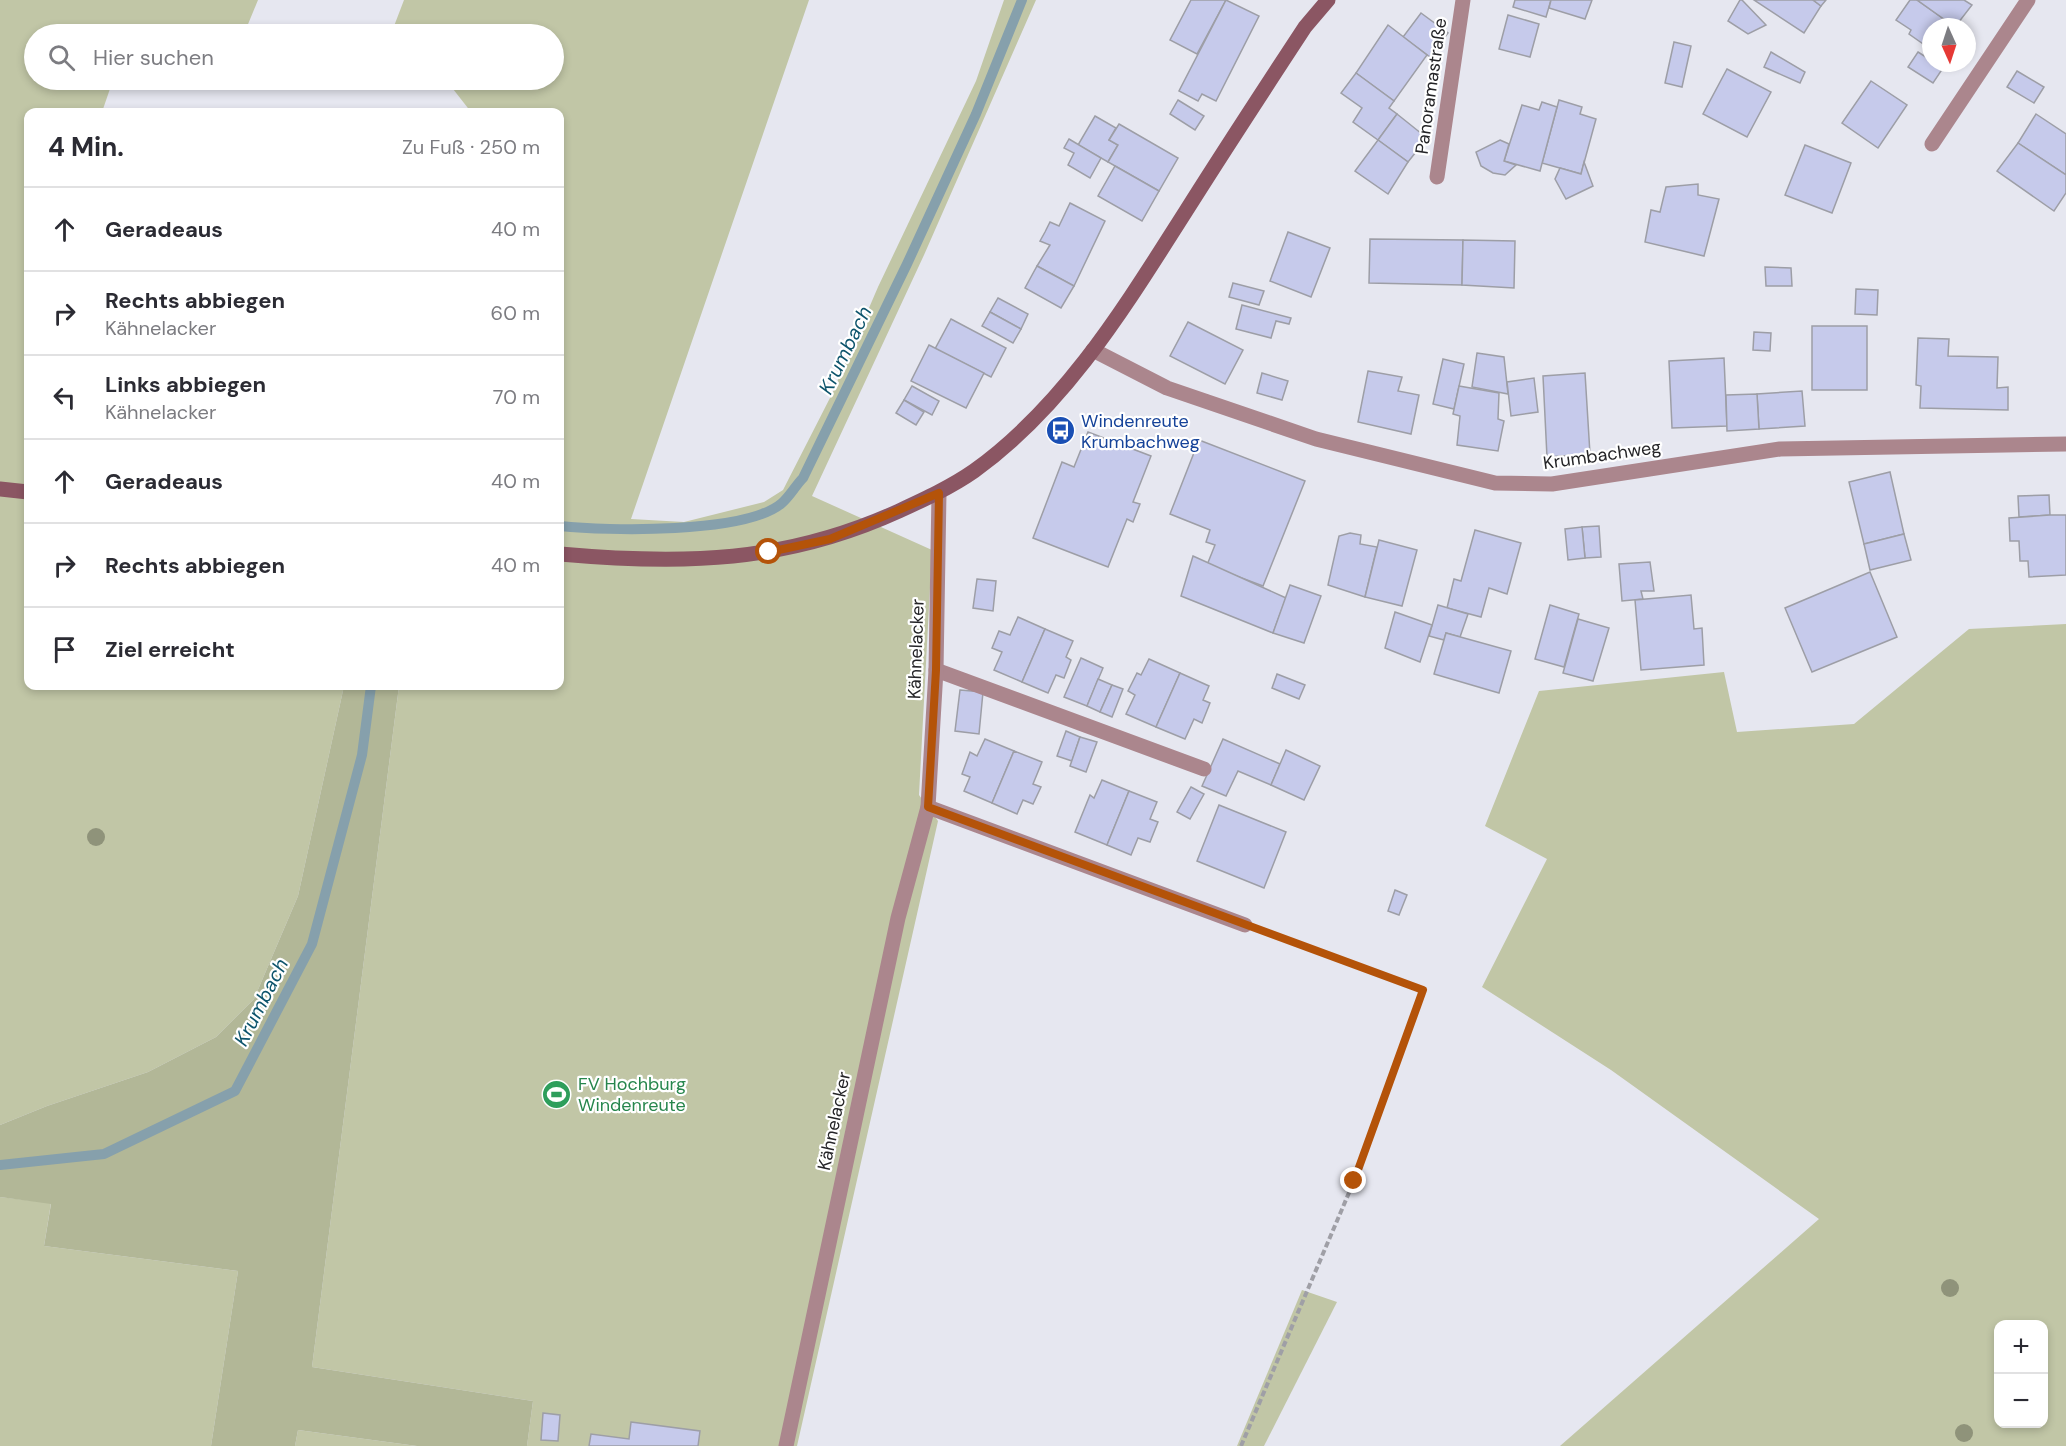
<!DOCTYPE html>
<html lang="de">
<head>
<meta charset="utf-8">
<style>
  :root { --surface:#fff; --page:#f7f7f7; --text:#2b2b33; --muted:#7c7c81; --line:#e1e1e2 }
  body { margin:0; font-family:"DM Sans",sans-serif; background:var(--page); color:var(--text) }
  .controls { position:absolute; right:18px; bottom:18px; display:grid; overflow:hidden; border-radius:12px; box-shadow:0 3px 9px #0003 }
  .controls button { width:54px; height:54px; display:grid; place-items:center; padding:0; border:0; border-bottom:2px solid var(--line); background:var(--surface); color:var(--text); font:30px sans-serif }
  .compass { position:absolute; left:1922px; top:18px; width:54px; height:54px; border-radius:50%; background:var(--surface); box-shadow:0 3px 9px #0003; rotate:177deg }
  .stop { position:absolute; width:18px; height:18px; margin:-14px; border:4px solid #b45309; border-radius:50%; background:#fff }
  .stop.end { background:#b45309; border-color:#fff; box-shadow:0 2px 6px #0008 }
  .list { margin:0; padding:0; list-style:none }
  h2 { display:flex; justify-content:space-between; align-items:center; height:78px; margin:0; padding:0 24px; font-size:26px }
  h2 small { font-size:20px; font-weight:400; color:var(--muted) }
  .list li { display:grid; grid-template-columns:39px 1fr auto; gap:18px; align-items:center; box-sizing:border-box; height:84px; padding:0 24px; border-top:2px solid var(--line) }
  .list b { display:block; font-size:22px; white-space:nowrap }
  .list p { margin:0; font-size:20px; white-space:nowrap; color:var(--muted) }
  .list em { font-size:20px; font-style:normal; color:var(--muted) }
  .icon { flex:none; width:33px; height:33px; fill:none; stroke:currentColor; stroke-width:2; stroke-linecap:round; stroke-linejoin:round }
  .map { position:relative; flex:none; width:2066px; height:1446px; overflow:hidden }
  .search { position:absolute; background:var(--surface); box-shadow:0 3px 9px #0003; left:24px; top:24px; width:540px; height:66px; display:flex; align-items:center; gap:15px; box-sizing:border-box; padding:0 21px; border-radius:33px; color:var(--muted); font-size:22px }
  .panel { position:absolute; background:var(--surface); box-shadow:0 3px 9px #0003; left:24px; top:108px; width:540px; height:582px; border-radius:12px }
  .map>svg:first-child { display:block }
</style>
</head>
<body>
<div class="map">
<svg width="2066" height="1446" viewBox="0 0 2066 1446">
  <rect width="100%" height="100%" fill="#e6e7f0"/>
  <g fill="#c1c6a6" fill-rule="evenodd">
    <polygon points="0,0 258,0 244,34 34,34 34,80 113,80 102,112 28,112 28,686 344,686 298,896 254,999 216,1037 148,1072 47,1106 0,1125"/>
    <polygon points="404,0 809,0 631,519 684,522 764,502 783,490 832,394 878,287 976,81 1004,0 1036,0 924,255 812,496 932,550 919,795 938,821 797,1446 527,1446 533,1401 312,1367 399,686 560,686 560,112 471,112 446,80 554,80 554,34 391,34"/>
    <path d="M2066,624V1446H1560L1819,1219L1611,1070L1482,987L1547,859L1485,826L1539,691L1724,672L1737,732L1854,724L1969,629ZM1998,1324H2044V1424H1998Z"/>
    <polygon points="0,1197 51,1203 44,1246 238,1271 211,1446 0,1446"/>
    <polygon points="1302,1290 1337,1302 1264,1446 1237,1446"/>
    <polygon points="298,1430 417,1446 295,1446"/>
  </g>
  <polygon fill="#b2b797" points="344,686 399,686 312,1367 533,1401 527,1446 417,1446 298,1430 295,1446 211,1446 238,1271 44,1246 51,1204 0,1197 0,1125 47,1106 148,1072 216,1037 254,999 298,896"/>
  <g fill="none" stroke-linecap="round" stroke-linejoin="round">
    <g stroke="#86a0ac" stroke-width="10">
      <path d="M560,526C607,531 746,534 782,503C790,496 796,485 803,478L907,264L976,114L1022,0"/>
      <polyline points="0,1165 104,1154 235,1091 312,944 362,755 371,686"/>
    </g>
  </g>
  <g fill="#c6caeb" stroke="#9d9ea6" stroke-width="1.5">
    <polygon points="1191,0 1226,0 1197,54 1170,40"/>
    <polygon points="1226,0 1259,16 1216,101 1202,94 1198,101 1179,91"/>
    <polygon points="1515,0 1551,0 1546,17 1513,7"/>
    <polygon points="1551,0 1592,0 1585,19 1549,8"/>
    <polygon points="1740,0 1742,0 1766,25 1748,34 1728,21"/>
    <polygon points="1754,0 1813,0 1821,6 1804,33"/>
    <polygon points="1813,0 1826,0 1821,6"/>
    <polygon points="1910,0 1917,0 1955,27 1931,27 1931,44 1928,42 1926,46 1909,34 1911,30 1896,20"/>
    <polygon points="1917,0 1964,0 1972,5 1955,27"/>
    <polygon points="1421,13 1448,33 1430,57 1403,37"/>
    <polygon points="1508,15 1539,24 1530,57 1499,49"/>
    <polygon points="1388,25 1427,55 1394,101 1356,73"/>
    <polygon points="1674,42 1691,46 1682,87 1665,83"/>
    <polygon points="1771,52 1805,72 1800,83 1764,67"/>
    <polygon points="1918,52 1943,68 1933,83 1908,67"/>
    <polygon points="1727,69 1771,92 1747,137 1703,114"/>
    <polygon points="2017,71 2044,87 2034,103 2007,87"/>
    <polygon points="1356,73 1394,101 1389,108 1397,114 1378,140 1353,122 1362,108 1341,93"/>
    <polygon points="1871,81 1907,105 1878,148 1842,123"/>
    <polygon points="1178,100 1204,116 1195,130 1170,114"/>
    <polygon points="1559,100 1582,107 1580,114 1596,119 1581,174 1542,163"/>
    <polygon points="1542,102 1557,107 1540,171 1504,161 1522,105 1539,110"/>
    <polygon points="1397,114 1427,138 1408,162 1378,140"/>
    <polygon points="2036,114 2066,134 2066,175 2018,143"/>
    <polygon points="1095,116 1116,128 1109,140 1118,145 1108,162 1078,145"/>
    <polygon points="1119,124 1178,158 1159,191 1108,162 1118,145 1109,140"/>
    <polygon points="1069,139 1101,158 1090,178 1068,165 1074,153 1064,148"/>
    <polygon points="1378,140 1408,162 1388,194 1355,171"/>
    <polygon points="1500,140 1509,144 1504,161 1516,165 1505,175 1493,173 1481,166 1476,152"/>
    <polygon points="2018,143 2066,175 2066,193 2054,211 1997,171"/>
    <polygon points="1805,145 1851,163 1832,213 1785,195"/>
    <polygon points="1584,162 1593,186 1566,199 1555,179 1560,168 1581,174"/>
    <polygon points="1115,166 1159,191 1142,221 1098,196"/>
    <polygon points="1698,184 1698,195 1719,199 1704,256 1645,242 1651,210 1660,212 1666,187"/>
    <polygon points="1070,203 1105,221 1074,286 1037,266 1050,245 1040,241 1045,232 1050,222 1059,226"/>
    <polygon points="1288,232 1330,248 1311,297 1270,281"/>
    <polygon points="1370,239 1463,240 1462,285 1369,283"/>
    <polygon points="1463,240 1515,241 1514,288 1462,285"/>
    <polygon points="1037,266 1074,286 1061,308 1025,288"/>
    <polygon points="1765,267 1791,268 1792,286 1766,286"/>
    <polygon points="1233,283 1264,291 1259,305 1229,297"/>
    <polygon points="1856,289 1878,290 1877,315 1855,314"/>
    <polygon points="998,298 1028,314 1021,329 990,312"/>
    <polygon points="1242,305 1291,318 1289,324 1276,321 1271,338 1236,329"/>
    <polygon points="990,312 1021,329 1013,343 982,326"/>
    <polygon points="951,319 1006,348 991,377 935,349"/>
    <polygon points="1188,322 1243,350 1225,384 1170,356"/>
    <rect x="1812" y="326" width="55" height="64"/>
    <polygon points="1754,332 1771,333 1770,351 1753,350"/>
    <polygon points="1918,338 1949,339 1948,356 1998,357 1997,388 2008,387 2008,410 1920,408 1921,386 1916,385"/>
    <polygon points="929,345 984,373 966,408 911,381"/>
    <polygon points="1477,353 1504,357 1508,394 1472,387"/>
    <polygon points="1724,358 1727,426 1672,428 1669,361"/>
    <polygon points="1443,359 1464,364 1454,409 1433,404"/>
    <polygon points="1368,371 1402,377 1398,391 1419,395 1411,434 1358,422"/>
    <polygon points="1262,373 1288,381 1282,400 1257,393"/>
    <polygon points="1585,373 1590,454 1547,457 1543,376"/>
    <polygon points="1534,378 1538,412 1511,416 1507,382"/>
    <polygon points="912,386 939,401 932,415 904,400"/>
    <polygon points="1459,386 1499,393 1498,419 1504,421 1498,451 1457,445 1460,416 1453,414"/>
    <polygon points="1802,391 1805,426 1759,429 1757,394"/>
    <polygon points="1757,394 1759,429 1727,431 1726,395"/>
    <polygon points="904,400 924,412 916,425 896,413"/>
    <polygon points="1088,432 1151,456 1133,502 1140,504 1133,522 1127,519 1108,567 1033,538 1062,462 1074,467"/>
    <polygon points="1199,440 1305,481 1263,586 1207,565 1215,545 1206,542 1210,530 1170,514"/>
    <polygon points="1890,472 1904,534 1864,544 1849,482"/>
    <polygon points="2049,495 2050,515 2019,517 2018,496"/>
    <polygon points="2050,515 2066,515 2066,575 2029,577 2028,561 2020,561 2019,541 2010,541 2009,518"/>
    <polygon points="1599,526 1601,557 1585,558 1582,527"/>
    <polygon points="1582,527 1585,558 1568,560 1565,529"/>
    <polygon points="1475,530 1521,543 1507,594 1489,588 1481,617 1447,608 1454,579 1461,581"/>
    <polygon points="1350,533 1361,535 1360,544 1377,547 1365,597 1328,585 1339,536"/>
    <polygon points="1904,534 1911,560 1870,570 1864,544"/>
    <polygon points="1379,540 1417,550 1402,606 1365,597"/>
    <polygon points="1193,556 1286,598 1273,633 1181,596"/>
    <polygon points="1650,562 1654,591 1641,591 1643,599 1622,601 1619,564"/>
    <polygon points="1870,572 1897,637 1812,672 1785,608"/>
    <polygon points="977,579 996,581 993,611 973,608"/>
    <polygon points="1290,585 1321,596 1304,643 1273,633"/>
    <polygon points="1691,595 1694,629 1702,628 1704,665 1641,670 1635,600"/>
    <polygon points="1438,605 1468,614 1460,637 1446,633 1444,640 1429,636"/>
    <polygon points="1550,605 1579,614 1564,667 1535,659"/>
    <polygon points="1395,612 1432,625 1420,662 1385,648"/>
    <polygon points="1018,617 1045,629 1022,682 994,670 1002,652 992,648 999,631 1010,635"/>
    <polygon points="1578,619 1609,628 1593,681 1563,673"/>
    <polygon points="1045,629 1073,641 1066,657 1071,660 1064,678 1056,675 1048,693 1022,682"/>
    <polygon points="1446,633 1511,651 1499,693 1434,674"/>
    <polygon points="1081,658 1103,668 1087,706 1064,697"/>
    <polygon points="1149,659 1180,673 1156,727 1126,714 1135,695 1128,691 1137,673 1141,675"/>
    <polygon points="1180,673 1209,686 1203,700 1210,703 1202,723 1194,719 1185,739 1156,727"/>
    <polygon points="1277,674 1305,685 1299,699 1272,688"/>
    <polygon points="1098,679 1112,685 1100,712 1087,706"/>
    <polygon points="1112,685 1123,689 1112,717 1100,712"/>
    <polygon points="960,690 983,692 979,734 955,731"/>
    <polygon points="1066,731 1080,737 1072,761 1057,756"/>
    <polygon points="1080,737 1097,742 1086,772 1070,766"/>
    <polygon points="985,739 1014,751 992,803 964,791 970,777 962,774 970,752 977,756"/>
    <polygon points="1223,739 1280,764 1271,785 1238,771 1226,796 1202,786"/>
    <polygon points="1286,750 1320,766 1304,800 1271,785"/>
    <polygon points="1014,751 1042,762 1033,784 1041,787 1033,804 1023,800 1017,814 992,803"/>
    <polygon points="1102,780 1129,791 1107,845 1075,832 1090,795 1094,798"/>
    <polygon points="1191,787 1204,794 1190,819 1177,812"/>
    <polygon points="1129,791 1157,802 1150,819 1158,822 1150,842 1138,838 1131,855 1107,845"/>
    <polygon points="1219,805 1286,832 1264,888 1197,861"/>
    <polygon points="1395,890 1407,895 1399,915 1388,911"/>
    <polygon points="543,1413 560,1415 558,1441 541,1440"/>
    <polygon points="631,1422 700,1431 698,1446 589,1446 591,1434 629,1439"/>
  </g>
  <g fill="none" stroke-linecap="round" stroke-linejoin="round">
    <polyline stroke="#9f9fa6" stroke-width="4" stroke-dasharray="6 3" stroke-linecap="butt" points="1241,1446 1354,1181 1423,990 1267,933"/>
    <polyline stroke="#ab868d" stroke-width="15" points="936,670 1204,769"/>
    <g stroke="#ab868d" stroke-width="15">
      <polyline points="1932,144 2028,0"/>
      <polyline points="1437,177 1463,0"/>
      <polyline points="1093,350 1167,388 1316,439 1495,483 1552,484 1780,449 2066,444"/>
      <polyline points="928,807 1245,925"/>
      <polyline points="786,1446 898,918 928,807 936,670 939,493"/>
    </g>
    <g stroke="#8b5663" stroke-width="15">
      <polyline points="0,489 28,492"/>
      <path d="M560,554C683,565 785,563 899,511C925,499 951,487 974,471C1066,405 1126,305 1186,211C1225,149 1265,88 1305,27L1328,0"/>
    </g>
  </g>
  <g fill="#8f937a">
    <circle cx="96" cy="837" r="9"/>
    <circle cx="1950" cy="1288" r="9"/>
    <circle cx="1964" cy="1433" r="9"/>
  </g>
  <g fill="none" stroke-linecap="round" stroke-linejoin="round">
    <polyline stroke="#b45309" stroke-width="8" points="769,552 830,539 939,493 936,670 928,807 1423,990 1354,1181"/>
  </g>
  <defs>
    <symbol id="bus-disc" viewBox="-11 -11 22 22"><circle r="9.5" fill="#1a4fb4" stroke="#fff"/><path d="M-5-6H5V4H4V6H2V4H-2V6H-4V4H-5ZM-3.5-4V0h7V-4ZM-3.5 1.2v1.5H-2V1.2ZM2 1.2v1.5H3.5V1.2Z" fill="#fff"/></symbol>
    <symbol id="stadium-disc" viewBox="-11 -11 22 22"><circle r="9.5" fill="#2e9e5b" stroke="#fff"/><path d="M0-5a6.5 5 0 1 0 0 10a6.5 5 0 1 0 0-10ZM-3.5-1.8h7v3.6h-7Z" fill="#fff"/></symbol>
  </defs>
  <g fill-rule="evenodd">
    <use href="#bus-disc" x="1044" y="414" width="33" height="33"/>
    <use href="#stadium-disc" x="540" y="1078" width="33" height="33"/>
  </g>
  <g text-anchor="middle" dominant-baseline="central" stroke-width="4.5" stroke-linejoin="round" paint-order="stroke">
    <g font-size="18" fill="#242427" stroke="#fff">
      <text transform="translate(1431 86) rotate(-82)">Panoramastraße</text>
      <text transform="translate(1602 455) rotate(-8)">Krumbachweg</text>
      <text transform="translate(916 649) rotate(-88)">Kähnelacker</text>
      <text transform="translate(834 1121) rotate(-78)">Kähnelacker</text>
    </g>
    <g font-size="18" fill="#164399" stroke="#fff" text-anchor="start">
      <text x="1081" y="421">Windenreute<tspan x="1081" dy="21">Krumbachweg</tspan></text>
    </g>
    <g font-size="18" fill="#27864d" stroke="#fff" text-anchor="start">
      <text x="578" y="1084">FV Hochburg<tspan x="578" dy="21">Windenreute</tspan></text>
    </g>
    <g font-size="20" font-style="italic" fill="#0d546c" stroke="#fff">
      <text transform="translate(845 350) rotate(-64)">Krumbach</text>
      <text transform="translate(261 1002) rotate(-63)">Krumbach</text>
    </g>
  </g>
</svg>
<div class="controls">
<button>+</button>
<button>−</button>
</div>
<svg class="compass" viewBox="-18 -18 36 36"><path d="M0-13l5 13h-10z" fill="#e53935"/><path d="M0 13l5-13h-10z" fill="#7c7c81"/></svg>
<div class="stop" style="left:769px;top:552px"></div>
<div class="stop end" style="left:1354px;top:1181px"></div>
<div class="search"><svg class="icon" aria-label="search" viewBox="0 0 24 24"><circle cx="10" cy="10" r="6"/><path d="M15 15l6 6"/></svg>Hier suchen</div>
<section class="panel">
<h2>4 Min.<small>Zu Fuß · 250 m</small></h2>
<ul class="list">
<li><svg class="icon" aria-label="ahead" viewBox="0 0 24 24"><path d="M12 20V5M6 11l6-6 6 6"/></svg><div><b>Geradeaus</b></div><em>40 m</em></li>
<li><svg class="icon" aria-label="right" viewBox="0 0 24 24"><path d="M7 20v-9h11M14 6l5 5-5 5"/></svg><div><b>Rechts abbiegen</b><p>Kähnelacker</p></div><em>60 m</em></li>
<li><svg class="icon" aria-label="left" viewBox="0 0 24 24"><path d="M17 20v-9H6M10 6l-5 5 5 5"/></svg><div><b>Links abbiegen</b><p>Kähnelacker</p></div><em>70 m</em></li>
<li><svg class="icon" aria-label="ahead" viewBox="0 0 24 24"><path d="M12 20V5M6 11l6-6 6 6"/></svg><div><b>Geradeaus</b></div><em>40 m</em></li>
<li><svg class="icon" aria-label="right" viewBox="0 0 24 24"><path d="M7 20v-9h11M14 6l5 5-5 5"/></svg><div><b>Rechts abbiegen</b></div><em>40 m</em></li>
<li><svg class="icon" aria-label="arrive" viewBox="0 0 24 24"><path d="M6 21V4h12l-3 4 3 4H6"/></svg><div><b>Ziel erreicht</b></div></li>
</ul>
</section>
</div>
</body>
</html>
